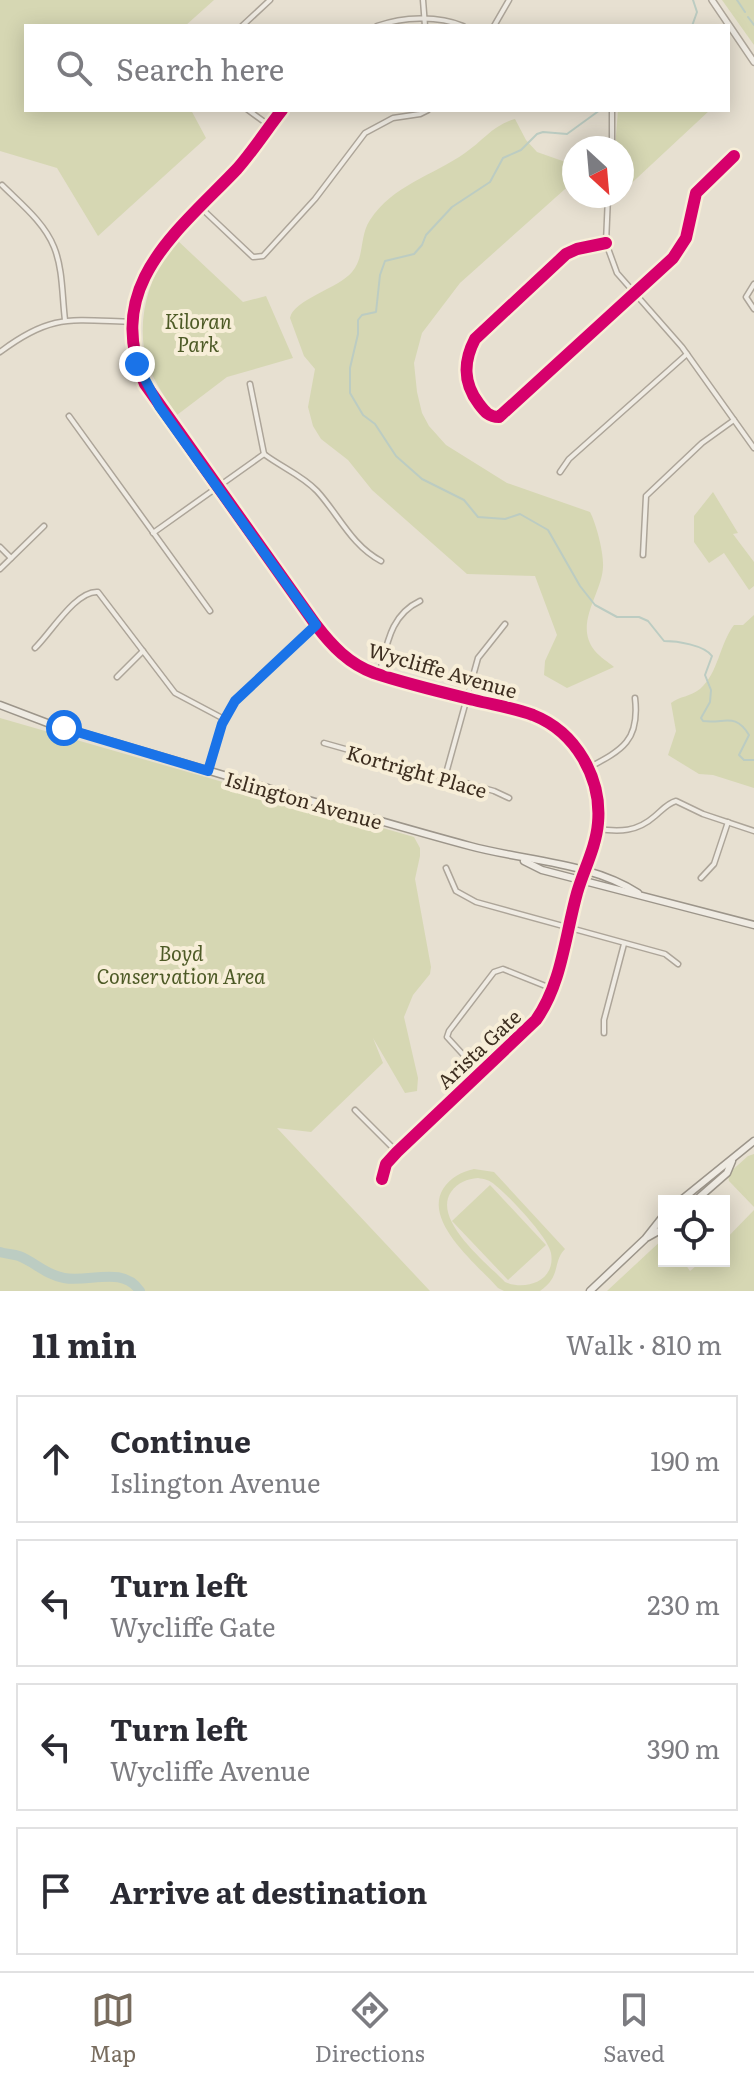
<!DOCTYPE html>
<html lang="en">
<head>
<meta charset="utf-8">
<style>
  :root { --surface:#fff; --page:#f7f7f7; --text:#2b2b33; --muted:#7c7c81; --line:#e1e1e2; --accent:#786c5e }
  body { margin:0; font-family:Literata,serif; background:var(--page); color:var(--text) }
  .controls { position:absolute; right:24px; bottom:24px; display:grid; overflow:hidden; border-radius:0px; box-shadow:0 4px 20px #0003 }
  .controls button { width:72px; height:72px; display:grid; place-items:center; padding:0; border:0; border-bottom:2px solid var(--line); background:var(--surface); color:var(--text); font:40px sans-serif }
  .compass { position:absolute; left:562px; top:136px; width:72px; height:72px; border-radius:50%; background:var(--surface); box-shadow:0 4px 20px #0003; rotate:154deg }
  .stop { position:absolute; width:24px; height:24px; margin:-18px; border:6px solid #1a73e8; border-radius:50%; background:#fff }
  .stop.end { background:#1a73e8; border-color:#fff; box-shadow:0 2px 8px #0008 }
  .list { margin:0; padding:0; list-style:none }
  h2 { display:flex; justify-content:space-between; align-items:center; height:104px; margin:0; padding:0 32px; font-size:34px }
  h2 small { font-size:26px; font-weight:400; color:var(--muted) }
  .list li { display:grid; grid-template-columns:52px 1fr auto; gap:24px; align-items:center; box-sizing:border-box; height:128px; margin:0 16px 16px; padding:0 16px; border:2px solid var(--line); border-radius:0px }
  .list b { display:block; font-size:30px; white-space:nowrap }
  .list p { margin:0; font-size:26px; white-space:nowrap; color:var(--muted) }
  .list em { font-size:26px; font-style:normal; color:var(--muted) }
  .icon { flex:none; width:44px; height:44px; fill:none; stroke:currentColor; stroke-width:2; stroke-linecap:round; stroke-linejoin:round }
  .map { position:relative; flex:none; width:754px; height:1291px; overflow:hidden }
  .search { position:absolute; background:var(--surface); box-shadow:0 4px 20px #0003; left:24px; right:24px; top:24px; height:88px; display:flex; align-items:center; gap:20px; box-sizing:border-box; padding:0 28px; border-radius:0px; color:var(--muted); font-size:30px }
  .sheet { height:680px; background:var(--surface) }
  nav { display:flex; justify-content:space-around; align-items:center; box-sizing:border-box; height:112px; border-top:2px solid var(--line); background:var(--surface); font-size:22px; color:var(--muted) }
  nav a { display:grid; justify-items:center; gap:4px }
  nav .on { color:var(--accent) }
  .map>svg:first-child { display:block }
</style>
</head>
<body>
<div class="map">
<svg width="754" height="1291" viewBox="0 0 754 1291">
  <rect width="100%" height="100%" fill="#e7e0d1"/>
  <g fill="#d6d7b3" fill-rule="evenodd">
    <polygon points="0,0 214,0 185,26 26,26 26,110 191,110 206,138 98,236 57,168 0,151"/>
    <polygon points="722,0 754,0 754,45"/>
    <polygon points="618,110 710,110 622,192 622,148 615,148"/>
    <path d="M515,119L526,140L537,152L574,165V181L460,283L422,333L414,363L417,392L422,413L429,426L446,445L507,483L590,512C596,523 604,553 603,567C602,594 573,624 595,651C600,657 608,662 614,667L567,688L544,675L545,661L557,635L535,576L467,574L372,490L348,460L321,439L313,426L308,407L315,369L304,356L290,318C293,300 339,288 352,272C365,257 359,237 370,220C393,185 432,176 465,153C483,141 493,125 515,119Z"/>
    <path d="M177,240L243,302L266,296L293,358L227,377L177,415C166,399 155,383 148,365C134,322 149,273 177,240Z"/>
    <polygon points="713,492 738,533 733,534 754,562 754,586 749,590 724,553 709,563 694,542 694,516"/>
    <path d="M754,615V788L713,775L699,774L668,755L676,731L671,703C680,696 690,697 700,689C719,672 719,645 734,625H743Z"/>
    <polygon points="0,718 414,837 420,848 420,856 415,879 431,967 430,974 413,995 404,1017 418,1078 417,1091 405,1093 373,1038 383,1063 311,1132 277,1128 430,1291 0,1291"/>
    <polygon points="754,1154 754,1207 729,1181 728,1174 748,1156"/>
    <path d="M474,1169L494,1172L565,1249C552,1262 562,1276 540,1291H504L498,1288C478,1265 423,1222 443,1189C451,1177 461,1172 474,1169ZM478,1178C484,1179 490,1180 495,1185C509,1196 548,1237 551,1253C556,1281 526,1291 505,1282C487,1263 432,1220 451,1192C458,1182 467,1179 478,1178Z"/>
    <polygon points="490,1185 546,1245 508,1280 452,1221"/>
    <polygon points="754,1210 754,1291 607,1291 664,1238 664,1261 683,1261 690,1271 702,1261 724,1261 724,1241"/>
  </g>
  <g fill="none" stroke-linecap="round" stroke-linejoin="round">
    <g stroke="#bcccc2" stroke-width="2">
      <polyline points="737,0 745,12"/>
      <polyline points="748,17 754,25"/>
      <polyline points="692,26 697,12 693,0"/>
      <path d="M600,110L567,134L543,132L537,134L521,150L503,158L490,182L452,207L426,235L422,245L414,254L385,261L380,275L376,312L362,315L358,320V334L350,368V393L363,415L375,424L396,456L422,479L464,500L478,517L505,519L520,514L548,530L580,586L595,605L617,617H639L648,621L664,641C677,641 704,645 712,656L705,675L711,690L710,702L701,718L703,721C725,724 735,712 749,735L739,755L744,760H754"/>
    </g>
    <path stroke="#bcccc2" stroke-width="10" d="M0,1252C6,1254 13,1254 19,1256C35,1262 44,1274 64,1278C89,1283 122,1265 140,1291"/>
    <defs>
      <g id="minor">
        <polyline points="423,0 425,26"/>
        <polyline points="242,26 270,0"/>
        <path d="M377,26C403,17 437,15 463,26"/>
        <polyline points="494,26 509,0"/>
        <polyline points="248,110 270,126"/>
        <path d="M282,110C267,129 253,151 237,169C177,232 102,286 145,384L316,625C332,646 349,664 374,673C407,684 441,692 474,700C494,705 514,708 533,715C576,732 602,778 598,823C596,847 584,869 577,893C565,936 562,983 536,1020L397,1152L386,1164L382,1179"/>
        <polyline points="612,110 612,148"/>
        <path d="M2,185C20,203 44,222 54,247C63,269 62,296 65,320"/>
        <polyline points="608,196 606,243 617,273 682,347 754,448"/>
        <polyline points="199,206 253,257 263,256 315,199 365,133 393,118 420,114 428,110"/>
        <path d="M606,243L577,249L566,254L475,339C463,362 463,383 479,404C485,412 489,417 499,417L673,258L686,238L696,193L734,156"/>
        <polyline points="754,284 746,297 754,309"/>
        <path d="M0,352C52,313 71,320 132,322"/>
        <polyline points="250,384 264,454"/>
        <polyline points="69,416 210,611"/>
        <path d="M264,454C281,467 302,475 317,491C339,515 351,545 381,561"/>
        <polyline points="560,472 569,459 687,354"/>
        <polyline points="153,533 264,454"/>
        <polyline points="0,547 11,558"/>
        <polyline points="643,555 646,496 702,443 734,420"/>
        <polyline points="0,569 44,526"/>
        <path d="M35,648C50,634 76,590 98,592L175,693L224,719"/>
        <path d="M379,675C387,645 390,615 420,601"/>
        <polyline points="117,677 143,651"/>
        <polyline points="324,743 494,791 509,798"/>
        <path d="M588,768C622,750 640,741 635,698"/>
        <polyline points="208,770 222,724 235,701 316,625"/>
        <polyline points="445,777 478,658 505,624"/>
        <path d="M597,829C620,832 637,832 655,816C662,810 668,803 676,801L703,814L754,831"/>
        <polyline points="446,868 456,891 476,902 665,954 678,964"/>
        <polyline points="701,878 714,864 728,822"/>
        <polyline points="604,1033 604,1020 624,944"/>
        <polyline points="480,1073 447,1037 449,1031 494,972 503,969 553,989"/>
        <polyline points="355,1110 397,1152"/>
      </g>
      <polyline id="tertiary" points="712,0 754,62"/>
      <g id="secondary">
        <path d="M0,705L50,724C190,764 329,808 470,846C525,861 590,862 638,893"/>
        <polyline points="524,861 542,870 754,925"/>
        <polyline points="680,1201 754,1141"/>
        <polyline points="695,1201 727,1173 732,1161"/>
        <polyline points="648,1237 664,1228"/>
        <polyline points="590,1291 645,1239 664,1215"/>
      </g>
    </defs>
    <use href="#minor" stroke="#ada599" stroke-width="7"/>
    <use href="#tertiary" stroke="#ada599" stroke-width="8"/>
    <use href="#secondary" stroke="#9c958a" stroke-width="9"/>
    <use href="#minor" stroke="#efebe3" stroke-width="4"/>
    <use href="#tertiary" stroke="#efebe3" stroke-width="5"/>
    <use href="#secondary" stroke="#efebe3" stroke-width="6"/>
    <defs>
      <g id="cycleway">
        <path d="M282,110C267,129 253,151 237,169C177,232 102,286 145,384L316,625C332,646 349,664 374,673C407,684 441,692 474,700C494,705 514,708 533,715C576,732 602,778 598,823C596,847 584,869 577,893C565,936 562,983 536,1020L397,1152L386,1164L382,1179"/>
        <path d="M606,243L577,249L566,254L475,339C463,362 463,383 479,404C485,412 489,417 499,417L673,258L686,238L696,193L734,156"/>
      </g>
    </defs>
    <use href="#cycleway" stroke="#f7eed8" stroke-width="17"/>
    <use href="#cycleway" stroke="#d6006c" stroke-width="12"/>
  </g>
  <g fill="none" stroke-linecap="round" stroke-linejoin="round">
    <polyline stroke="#1a73e8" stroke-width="10" points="64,728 208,771 222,724 235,701 316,625 159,406 137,364"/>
  </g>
  <g text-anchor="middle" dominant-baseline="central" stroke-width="8" stroke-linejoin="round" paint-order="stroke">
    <g font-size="20" font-style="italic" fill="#4d5a26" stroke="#f7eed8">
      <text x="198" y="320">Kiloran<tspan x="198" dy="23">Park</tspan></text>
      <text x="181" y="952">Boyd<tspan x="181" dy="23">Conservation Area</tspan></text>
    </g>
    <g font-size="20" fill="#3d2e20" stroke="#f7eed8">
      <text transform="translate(443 669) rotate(16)">Wycliffe Avenue</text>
      <text transform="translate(417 770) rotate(16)">Kortright Place</text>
      <text transform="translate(304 799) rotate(16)">Islington Avenue</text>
      <text transform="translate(478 1048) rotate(-43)">Arista Gate</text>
    </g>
  </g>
</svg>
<div class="controls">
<button><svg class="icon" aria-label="locate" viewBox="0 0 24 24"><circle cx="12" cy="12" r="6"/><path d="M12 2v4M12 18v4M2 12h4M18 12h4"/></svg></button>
</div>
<svg class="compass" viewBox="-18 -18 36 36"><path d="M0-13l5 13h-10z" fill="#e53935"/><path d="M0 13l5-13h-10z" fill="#7c7c81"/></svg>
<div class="stop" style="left:64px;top:728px"></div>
<div class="stop end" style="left:137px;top:364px"></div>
<div class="search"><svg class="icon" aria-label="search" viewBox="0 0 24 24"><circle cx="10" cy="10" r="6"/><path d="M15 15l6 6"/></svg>Search here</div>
</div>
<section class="sheet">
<h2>11 min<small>Walk · 810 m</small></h2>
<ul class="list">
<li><svg class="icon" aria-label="ahead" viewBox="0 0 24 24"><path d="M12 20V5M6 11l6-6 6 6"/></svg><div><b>Continue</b><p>Islington Avenue</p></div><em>190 m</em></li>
<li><svg class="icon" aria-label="left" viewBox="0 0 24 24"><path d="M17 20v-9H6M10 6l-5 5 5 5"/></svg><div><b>Turn left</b><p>Wycliffe Gate</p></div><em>230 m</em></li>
<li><svg class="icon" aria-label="left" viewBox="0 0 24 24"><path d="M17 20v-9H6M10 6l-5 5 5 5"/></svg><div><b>Turn left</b><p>Wycliffe Avenue</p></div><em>390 m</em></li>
<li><svg class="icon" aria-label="arrive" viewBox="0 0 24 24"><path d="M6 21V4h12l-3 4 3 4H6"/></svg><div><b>Arrive at destination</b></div></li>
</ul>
</section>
<nav>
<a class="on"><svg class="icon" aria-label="map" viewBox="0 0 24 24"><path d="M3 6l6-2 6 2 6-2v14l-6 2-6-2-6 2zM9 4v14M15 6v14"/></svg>Map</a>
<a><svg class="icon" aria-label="directions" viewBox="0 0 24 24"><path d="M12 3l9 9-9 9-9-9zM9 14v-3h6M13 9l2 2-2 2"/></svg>Directions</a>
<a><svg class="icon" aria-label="saved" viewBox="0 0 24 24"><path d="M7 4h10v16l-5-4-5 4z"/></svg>Saved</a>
</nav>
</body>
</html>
